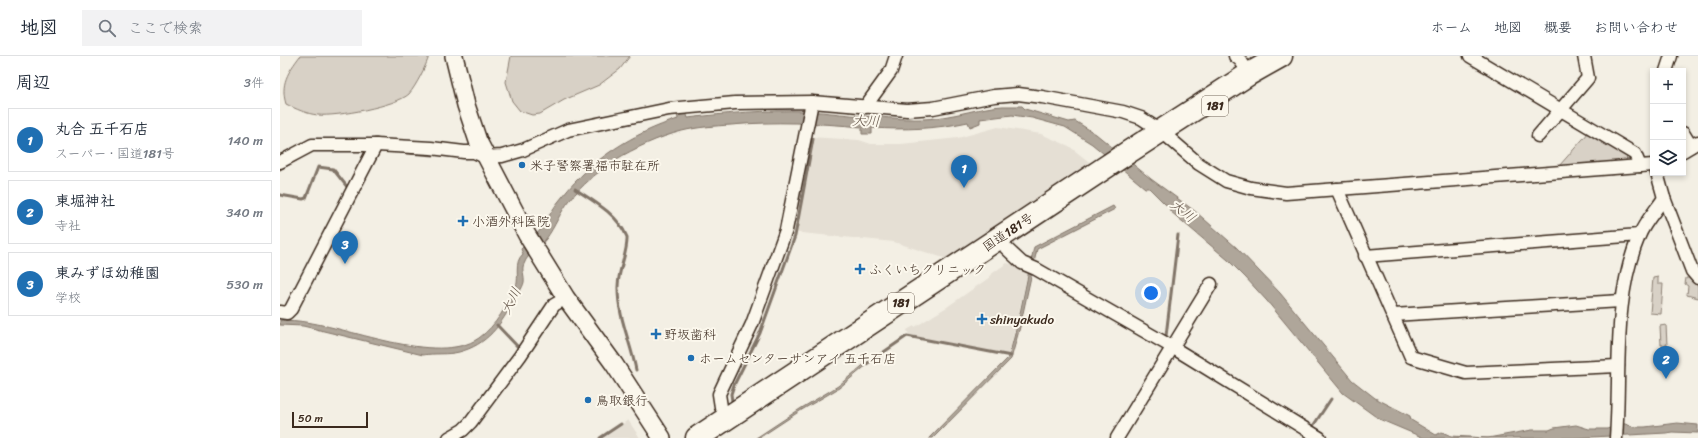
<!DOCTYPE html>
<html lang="ja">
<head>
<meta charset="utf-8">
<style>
  :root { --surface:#fff; --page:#f2f2f3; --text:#1f2937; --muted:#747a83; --line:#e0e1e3; --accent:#1f6fb2 }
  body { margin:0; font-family:Sriracha,"Klee One",sans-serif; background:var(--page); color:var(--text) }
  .controls { position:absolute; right:12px; top:12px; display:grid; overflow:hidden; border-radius:0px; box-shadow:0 2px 6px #0003 }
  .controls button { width:36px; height:36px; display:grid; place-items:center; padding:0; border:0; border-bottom:1px solid var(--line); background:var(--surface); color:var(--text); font:20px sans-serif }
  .scale { position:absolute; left:12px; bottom:10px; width:76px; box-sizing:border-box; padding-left:4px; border:2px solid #3b2a1e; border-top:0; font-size:11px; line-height:14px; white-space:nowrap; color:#3b2a1e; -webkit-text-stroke:3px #fbf7ec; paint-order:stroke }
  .you { position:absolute; left:871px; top:237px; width:14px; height:14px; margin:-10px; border:3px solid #fff; border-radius:50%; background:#1a73e8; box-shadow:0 0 0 6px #1a73e833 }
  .badge { display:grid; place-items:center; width:26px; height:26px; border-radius:50%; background:var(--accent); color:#fff; font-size:13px; font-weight:700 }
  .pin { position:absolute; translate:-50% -33px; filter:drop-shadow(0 1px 2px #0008) }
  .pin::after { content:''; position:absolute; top:21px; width:14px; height:12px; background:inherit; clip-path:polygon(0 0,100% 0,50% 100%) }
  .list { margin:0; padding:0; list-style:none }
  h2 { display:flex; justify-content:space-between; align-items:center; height:52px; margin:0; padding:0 16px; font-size:17px }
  h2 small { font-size:13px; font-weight:400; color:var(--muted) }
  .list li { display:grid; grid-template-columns:26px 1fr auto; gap:12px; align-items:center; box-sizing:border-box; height:64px; margin:0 8px 8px; padding:0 8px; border:1px solid var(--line); border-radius:0px }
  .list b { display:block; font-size:15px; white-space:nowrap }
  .list p { margin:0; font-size:13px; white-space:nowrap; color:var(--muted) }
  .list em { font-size:13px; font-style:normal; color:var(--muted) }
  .icon { flex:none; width:22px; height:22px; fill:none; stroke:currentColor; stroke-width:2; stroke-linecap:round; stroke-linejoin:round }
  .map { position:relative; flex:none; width:1418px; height:382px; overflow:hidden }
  header { display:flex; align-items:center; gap:24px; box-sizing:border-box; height:56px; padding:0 20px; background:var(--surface); border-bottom:1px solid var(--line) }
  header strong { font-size:19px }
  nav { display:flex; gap:22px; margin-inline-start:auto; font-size:14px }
  .search { width:280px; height:36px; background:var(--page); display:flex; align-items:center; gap:10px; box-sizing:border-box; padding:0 14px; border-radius:0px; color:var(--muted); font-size:15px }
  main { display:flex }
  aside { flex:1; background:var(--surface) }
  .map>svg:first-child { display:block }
</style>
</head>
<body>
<header>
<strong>地図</strong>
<div class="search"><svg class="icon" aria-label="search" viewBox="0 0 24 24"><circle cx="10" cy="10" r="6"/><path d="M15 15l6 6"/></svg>ここで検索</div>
<nav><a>ホーム</a><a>地図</a><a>概要</a><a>お問い合わせ</a></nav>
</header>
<main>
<aside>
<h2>周辺<small>3件</small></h2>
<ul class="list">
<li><span class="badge">1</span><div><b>丸合 五千石店</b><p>スーパー · 国道181号</p></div><em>140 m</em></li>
<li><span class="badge">2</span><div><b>東堀神社</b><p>寺社</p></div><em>340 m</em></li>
<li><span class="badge">3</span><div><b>東みずほ幼稚園</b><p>学校</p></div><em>530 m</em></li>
</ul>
</aside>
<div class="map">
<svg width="1418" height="382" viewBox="0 0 1418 382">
  <rect width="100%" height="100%" fill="#f3efe4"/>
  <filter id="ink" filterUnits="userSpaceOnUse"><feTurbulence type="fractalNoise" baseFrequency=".025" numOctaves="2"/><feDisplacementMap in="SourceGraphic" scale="8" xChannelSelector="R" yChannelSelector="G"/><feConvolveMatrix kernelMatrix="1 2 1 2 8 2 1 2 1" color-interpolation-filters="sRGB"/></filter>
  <g filter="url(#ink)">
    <g fill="#e5dfd4">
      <polygon points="718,71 761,78 789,90 813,109 670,204 614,186 511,176 530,81 579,84 591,88 621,88 678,82"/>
      <polygon points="727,207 749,213 729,299 629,279 627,274 634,270 635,271 667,251 710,221 710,219"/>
      <polygon points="348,364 360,382 323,382"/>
    </g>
    <g fill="#d8d1c6" stroke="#8a7e72">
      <path d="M20,0H149C146,10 136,30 129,38C116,50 56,61 38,59C27,58 16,53 6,48C0,28 8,16 20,0Z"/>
      <polygon points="231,0 350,0 340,13 319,29 284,44 260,58 252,59 240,55 232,45 226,26"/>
      <polygon points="1310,75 1347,99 1346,105 1279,110"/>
      <polygon points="1378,221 1378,228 1383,228 1381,258 1370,257 1373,222"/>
      <polygon points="1406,222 1411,222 1418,226 1418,242 1407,239 1408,230 1405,228"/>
      <polygon points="1386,269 1387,289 1381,289 1380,270"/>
    </g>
    <g fill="#afa69a" stroke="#817468">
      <path d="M723,50H742L745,53L789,66L795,65L816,78L871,123L916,156L957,192L1000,237L1072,324L1095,342L1130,360L1131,364L1156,379L1162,376L1171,380L1208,382L1252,374H1269L1274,372L1296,369L1309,373H1327L1342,367L1354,371H1365L1397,367L1418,369V377L1392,376L1386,377L1293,382H1144L1099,363L1063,337L987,245L966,222L948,204L890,155L889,150L885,148L869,132H865L812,88L785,71L752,62L732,59L700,63V67L690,71L688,66C656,73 625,74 592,72V78H582V71C538,67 494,65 451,69C434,70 418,71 402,75C379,81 355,92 335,104L337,108L335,110L332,106C317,117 302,129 290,144C280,156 275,171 266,183C259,192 248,197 244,208C241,213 245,220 244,226C243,232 237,239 234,244C221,269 207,289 179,296C167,299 154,297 143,299L23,270L0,269V264C6,265 12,264 18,265C65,269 157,311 199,282C217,269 226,250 236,231C240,220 233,207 243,198L241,193C248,186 256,180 261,173C268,162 274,150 283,140C312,103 353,77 398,63L397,57L406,56L408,62C447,57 486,54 525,55C549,56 572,60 596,61V54L599,55L600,61C623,63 645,65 668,60C687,57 704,51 723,50Z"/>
      <polygon points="833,150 835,153 757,193 740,271 731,303 659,376 653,382 649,382 729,301 739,262 754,191"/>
      <polygon points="587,306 588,308 559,332 520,355 479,382 476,382 520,353 558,330"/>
    </g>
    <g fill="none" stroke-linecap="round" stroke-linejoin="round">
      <g stroke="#817468" stroke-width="3">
        <polyline points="127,97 154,99"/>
        <polyline points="0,113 16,104"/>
        <path d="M295,133C315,146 337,158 347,181C348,198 337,215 338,233C338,261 351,287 356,314"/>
        <polyline points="0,139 23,143 26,142 38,111 53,113 68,132 66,135"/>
        <polyline points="217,269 238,291"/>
        <polyline points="886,280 898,179"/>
        <polyline points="585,309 627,280 731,300"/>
        <polyline points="452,345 451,338 454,329 480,277 515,180 533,83"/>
        <polyline points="1031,373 1051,343"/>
        <polyline points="320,382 341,368"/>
      </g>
      <defs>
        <g id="street">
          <polyline points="955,0 960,4 972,21"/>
          <polyline points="1190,0 1355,98 1360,110"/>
          <polyline points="1386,15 1391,0"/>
          <polyline points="585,51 611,15 616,0"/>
          <polyline points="1403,77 1411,90"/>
          <polyline points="1258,80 1308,22 1304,0"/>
          <polyline points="1403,95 1418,86"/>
          <polyline points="0,106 32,89 96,89 151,92 184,96 194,96 205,101 222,100 243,94 288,74 389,53 455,47 532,46 627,54 653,52 714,40 738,38 762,41 843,56 861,62 881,75 919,108 946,125 971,132 1006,137 1373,109"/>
          <polyline points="1377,117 1384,142 1412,215 1418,222"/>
          <polyline points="1057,133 1131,301 1186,317 1338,310"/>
          <polyline points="726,192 742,207 756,213 892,291 1040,382"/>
          <polyline points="1085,200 1359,179"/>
          <polyline points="0,256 7,257 11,253 96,89"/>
          <polyline points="1113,259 1341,245"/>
          <polyline points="448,361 441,351 439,338 472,268 506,174 532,46"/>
          <polyline points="169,382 183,374 191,366 240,300 274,249 286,242"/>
          <polyline points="837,382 931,228"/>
          <path d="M1336,382C1341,315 1332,244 1359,180C1364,167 1376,154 1384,142"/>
        </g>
        <polyline id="secondary" points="174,0 186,49 198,85 247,179 286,242 334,308 382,382"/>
        <polyline id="highway" points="417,382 847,97 969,18 1001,0"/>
      </defs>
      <use href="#street" stroke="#3b2a1e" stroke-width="15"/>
      <use href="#secondary" stroke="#3b2a1e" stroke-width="20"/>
      <use href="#highway" stroke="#3b2a1e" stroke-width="25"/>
      <use href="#street" stroke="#fbf7ec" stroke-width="12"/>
      <use href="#secondary" stroke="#fbf7ec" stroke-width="17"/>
      <use href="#highway" stroke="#fbf7ec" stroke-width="22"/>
    </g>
  </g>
  <g fill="#1f6fb2" stroke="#fbf7ec" stroke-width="1.5">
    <circle cx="242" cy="109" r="4"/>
    <path d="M181 159h4v4h4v4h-4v4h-4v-4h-4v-4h4z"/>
    <path d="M578 207h4v4h4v4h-4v4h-4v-4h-4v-4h4z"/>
    <path d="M700 257h4v4h4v4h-4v4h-4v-4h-4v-4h4z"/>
    <path d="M374 272h4v4h4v4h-4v4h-4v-4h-4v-4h4z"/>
    <circle cx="411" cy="302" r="4"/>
    <circle cx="308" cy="344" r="4"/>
  </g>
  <g text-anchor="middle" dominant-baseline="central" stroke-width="4" stroke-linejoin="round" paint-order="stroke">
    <g fill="#fbf7ec" stroke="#75685c" stroke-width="1">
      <rect x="922" y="40" width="26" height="20" rx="3"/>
      <rect x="608" y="237" width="26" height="20" rx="3"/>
    </g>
    <g font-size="12" font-weight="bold" fill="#3b2a1e">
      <text x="935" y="50">181</text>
      <text x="621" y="247">181</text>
    </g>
    <g font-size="13" fill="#3b2a1e" stroke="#fbf7ec" text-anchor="start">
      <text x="250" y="109">米子警察署福市駐在所</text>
      <text x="192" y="165">小酒外科医院</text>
      <text x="589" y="213">ふくいちクリニック</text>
      <text x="710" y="263">shinyakudo</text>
      <text x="384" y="278">野坂歯科</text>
      <text x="419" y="302">ホームセンターサンアイ 五千石店</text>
      <text x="316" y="344">鳥取銀行</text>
    </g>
    <g font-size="13" fill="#3b2a1e" stroke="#fbf7ec">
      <text transform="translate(728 176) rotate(-34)">国道181号</text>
    </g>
    <g font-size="14" font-style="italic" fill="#645549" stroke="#fbf7ec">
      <text transform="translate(586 65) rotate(2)">大川</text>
      <text transform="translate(903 155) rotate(39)">大川</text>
      <text transform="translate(231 245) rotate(-63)">大川</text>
    </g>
  </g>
</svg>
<div class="controls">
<button>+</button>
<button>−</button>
<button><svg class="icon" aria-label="layers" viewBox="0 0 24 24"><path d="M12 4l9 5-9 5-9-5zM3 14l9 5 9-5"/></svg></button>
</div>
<div class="scale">50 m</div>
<div class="you"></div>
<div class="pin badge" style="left:684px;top:132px">1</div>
<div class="pin badge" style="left:1386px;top:323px">2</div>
<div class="pin badge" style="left:65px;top:208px">3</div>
</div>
</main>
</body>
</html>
